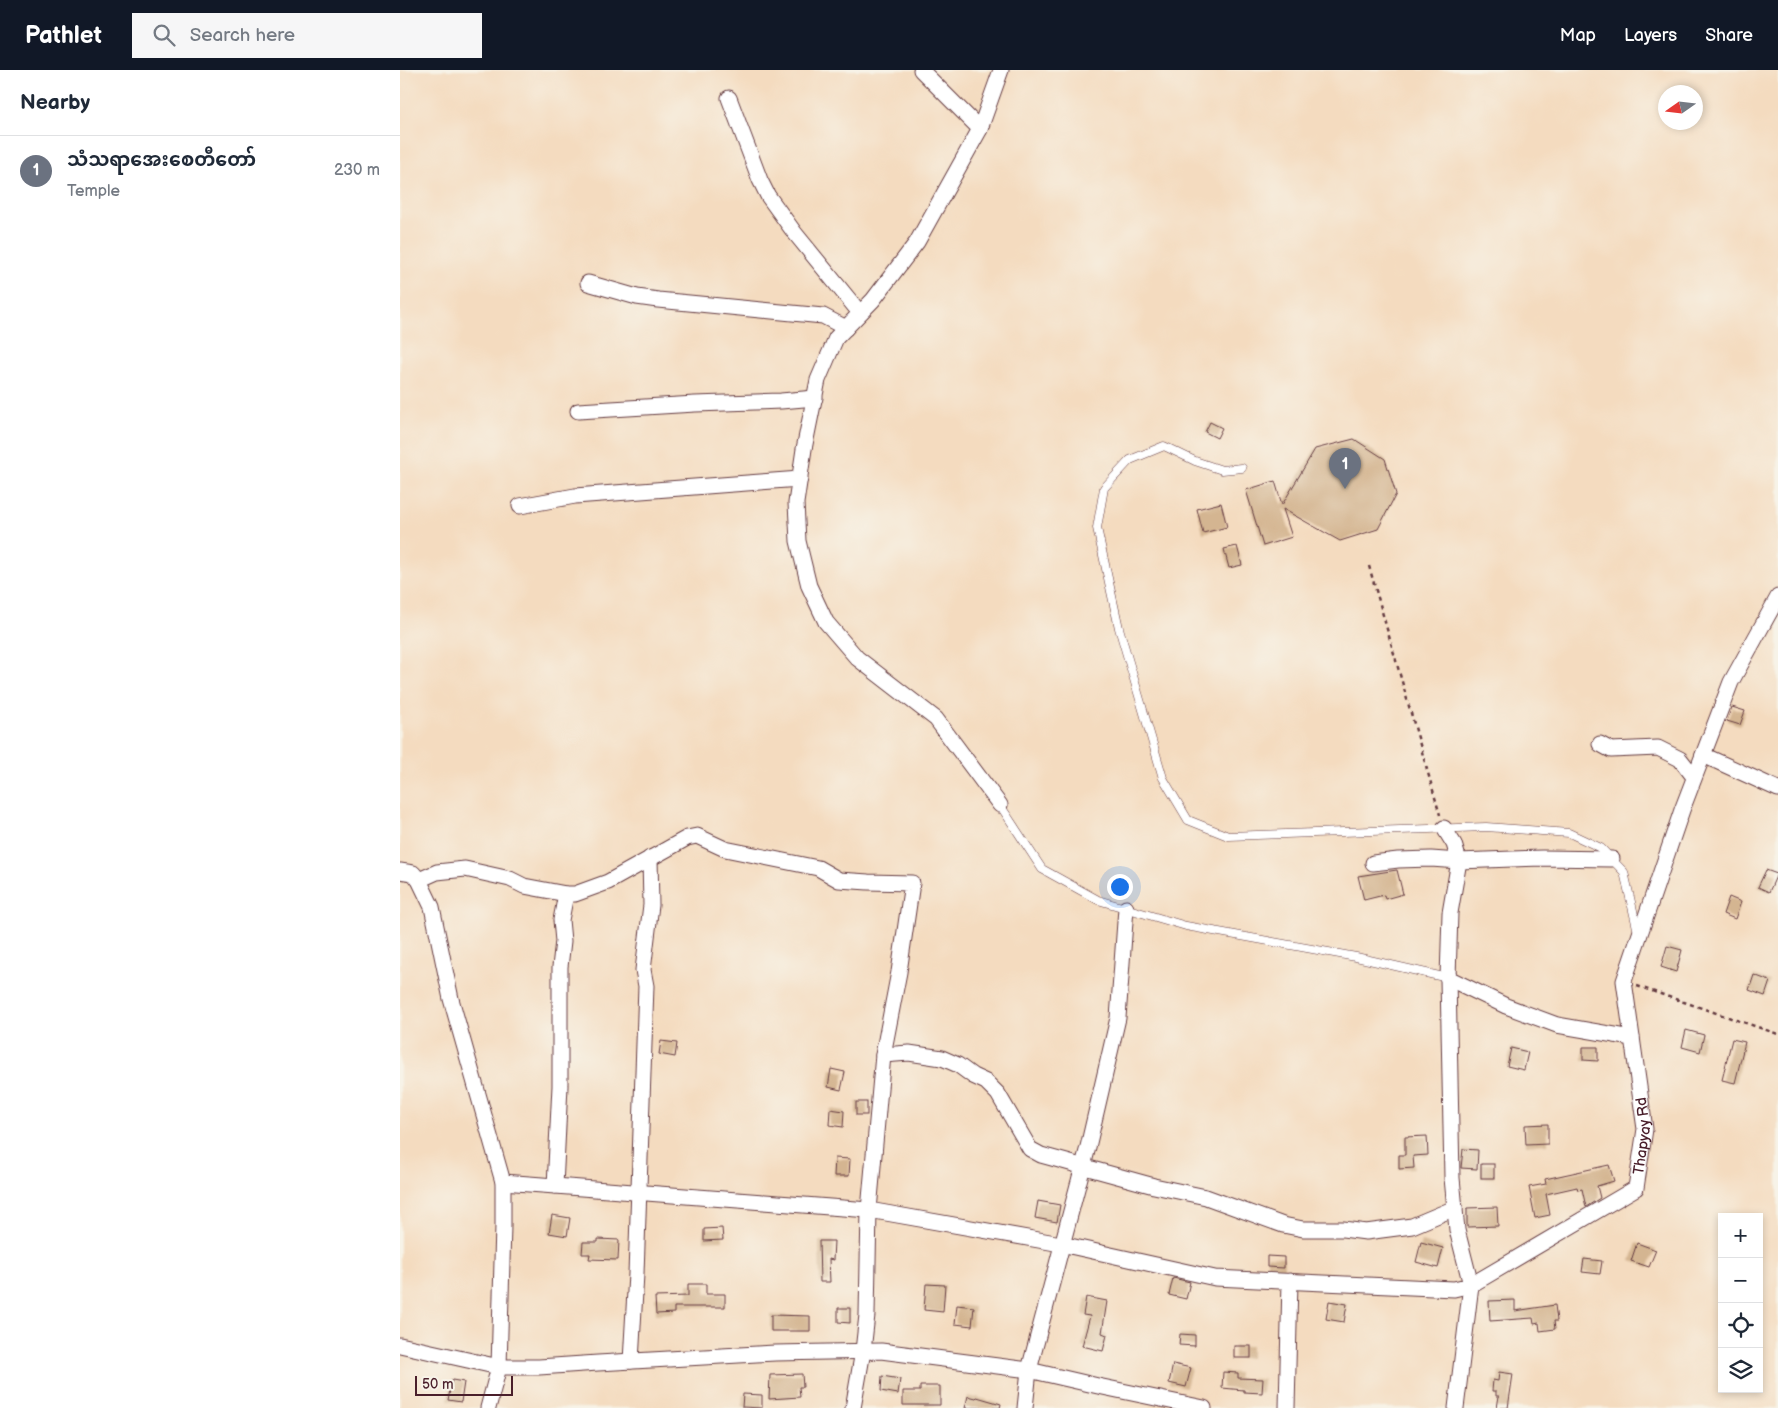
<!DOCTYPE html>
<html lang="en">
<head>
<meta charset="utf-8">
<style>
  :root { --surface:#fff; --page:#f6f6f7; --text:#1f2937; --muted:#747a83; --line:#e0e1e3; --accent:#111827 }
  body { margin:0; font-family:"Balsamiq Sans","Noto Sans Myanmar",sans-serif; background:var(--page); color:var(--text) }
  .controls { position:absolute; right:15px; bottom:15px; display:grid; overflow:hidden; border-radius:0px; box-shadow:0 2px 8px #0003 }
  .controls button { width:45px; height:45px; display:grid; place-items:center; padding:0; border:0; border-bottom:1px solid var(--line); background:var(--surface); color:var(--text); font:25px sans-serif }
  .compass { position:absolute; left:1258px; top:15px; width:45px; height:45px; border-radius:50%; background:var(--surface); box-shadow:0 2px 8px #0003; rotate:256deg }
  .scale { position:absolute; left:15px; bottom:12px; width:98px; box-sizing:border-box; padding-left:5px; border:2px solid #4a1f2b; border-top:0; font-size:14px; line-height:18px; white-space:nowrap; color:#4a1f2b; -webkit-text-stroke:4px #f7f3e8; paint-order:stroke }
  .you { position:absolute; left:719px; top:816px; width:18px; height:18px; margin:-12px; border:4px solid #fff; border-radius:50%; background:#1a73e8; box-shadow:0 0 0 8px #1a73e833 }
  .badge { display:grid; place-items:center; width:32px; height:32px; border-radius:50%; background:var(--accent); color:#fff; font-size:16px; font-weight:700 }
  .pin { position:absolute; translate:-50% -41px; filter:drop-shadow(0 1px 2px #0008) }
  .pin::after { content:''; position:absolute; top:26px; width:18px; height:15px; background:inherit; clip-path:polygon(0 0,100% 0,50% 100%) }
  .list { margin:0; padding:0; list-style:none }
  h2 { display:flex; justify-content:space-between; align-items:center; height:65px; margin:0; padding:0 20px; font-size:21px }
  h2 small { font-size:16px; font-weight:400; color:var(--muted) }
  .list li { display:grid; grid-template-columns:32px 1fr auto; gap:15px; align-items:center; box-sizing:border-box; height:70px; padding:0 20px; border-top:1px solid var(--line) }
  .list b { display:block; font-size:19px; white-space:nowrap }
  .list p { margin:0; font-size:16px; white-space:nowrap; color:var(--muted) }
  .list em { font-size:16px; font-style:normal; color:var(--muted) }
  .icon { flex:none; width:28px; height:28px; fill:none; stroke:currentColor; stroke-width:2; stroke-linecap:round; stroke-linejoin:round }
  .map { position:relative; flex:none; width:1378px; height:1338px; overflow:hidden }
  header { display:flex; align-items:center; gap:30px; box-sizing:border-box; height:70px; padding:0 25px; background:var(--accent); color:#fff }
  header strong { font-size:24px }
  nav { display:flex; gap:28px; margin-inline-start:auto; font-size:18px }
  .search { width:350px; height:45px; background:var(--page); display:flex; align-items:center; gap:12px; box-sizing:border-box; padding:0 18px; border-radius:0px; color:var(--muted); font-size:19px }
  main { display:flex }
  aside { flex:1; background:var(--surface) }
  .map>svg:first-child { display:block }
</style>
</head>
<body>
<header>
<strong>Pathlet</strong>
<div class="search"><svg class="icon" aria-label="search" viewBox="0 0 24 24"><circle cx="10" cy="10" r="6"/><path d="M15 15l6 6"/></svg>Search here</div>
<nav><a>Map</a><a>Layers</a><a>Share</a></nav>
</header>
<main>
<aside>
<h2>Nearby<small></small></h2>
<ul class="list">
<li><span class="badge" style="background:#6b7280">1</span><div><b>သံသရာအေးစေတီတော်</b><p>Temple</p></div><em>230 m</em></li>
</ul>
</aside>
<div class="map">
<svg width="1378" height="1338" viewBox="0 0 1378 1338">
  <rect width="100%" height="100%" fill="#f7f3e8"/>
  <filter id="ink" filterUnits="userSpaceOnUse"><feTurbulence type="fractalNoise" baseFrequency=".02" numOctaves="2"/><feDisplacementMap in="SourceGraphic" scale="10" xChannelSelector="R" yChannelSelector="G"/><feConvolveMatrix kernelMatrix="1 2 1 2 8 2 1 2 1" color-interpolation-filters="sRGB"/></filter>
  <filter id="wash" filterUnits="userSpaceOnUse"><feTurbulence type="fractalNoise" baseFrequency=".0096" numOctaves="4" result="noise"/><feDisplacementMap in="SourceGraphic" scale="20" xChannelSelector="R" yChannelSelector="G"/><feGaussianBlur stdDeviation="1.12" result="paint"/><feColorMatrix in="noise" values="0 0 0 0 0 0 0 0 0 0 0 0 0 0 0 0 0 1.4 0 .05"/><feComposite in="paint" operator="in"/></filter>
  <g filter="url(#wash)">
    <rect width="100%" height="100%" fill="#f4dbbf"/>
    <g id="blocks">
      <g fill="#d4b591">
        <polygon points="810,352 822,358 817,368 805,362"/>
        <polygon points="954,369 985,389 996,424 978,459 940,471 883,439 892,467 863,476 846,420 875,411 882,435 915,379"/>
        <polygon points="821,433 827,457 803,463 797,439"/>
        <polygon points="837,476 842,495 829,498 824,479"/>
        <polygon points="1332,637 1345,641 1340,655 1327,651"/>
        <polygon points="997,800 1003,824 985,829 984,825 964,830 958,806"/>
        <polygon points="1366,800 1377,804 1369,822 1358,817"/>
        <polygon points="1329,827 1341,832 1335,849 1323,844"/>
        <polygon points="1267,876 1282,880 1276,902 1261,897"/>
        <polygon points="1354,905 1370,911 1365,926 1349,920"/>
        <polygon points="1286,960 1304,965 1300,982 1282,977"/>
        <polygon points="1332,969 1345,972 1335,1013 1322,1010"/>
        <polygon points="261,971 277,973 275,987 259,984"/>
        <polygon points="1183,977 1198,977 1198,991 1183,990"/>
        <polygon points="1111,978 1128,982 1124,1000 1107,996"/>
        <polygon points="431,999 445,1002 441,1020 428,1017"/>
        <rect x="456" y="1032" width="11" height="13"/>
        <polygon points="430,1039 444,1041 443,1057 429,1055"/>
        <polygon points="1148,1054 1148,1074 1126,1075 1125,1055"/>
        <polygon points="1027,1066 1028,1085 1013,1086 1014,1098 999,1099 999,1085 1005,1085 1005,1067"/>
        <polygon points="1063,1079 1078,1080 1077,1099 1061,1098"/>
        <polygon points="435,1088 450,1089 449,1106 434,1106"/>
        <rect x="1081" y="1094" width="13" height="14"/>
        <polygon points="1209,1095 1214,1111 1197,1116 1200,1128 1186,1137 1182,1119 1178,1120 1177,1117 1146,1124 1150,1145 1135,1148 1129,1117 1146,1114 1145,1109"/>
        <polygon points="638,1131 660,1135 657,1152 635,1148"/>
        <polygon points="1097,1137 1098,1156 1067,1157 1067,1138"/>
        <polygon points="152,1145 170,1148 167,1166 149,1163"/>
        <polygon points="322,1158 323,1170 304,1171 304,1159"/>
        <polygon points="198,1169 219,1170 218,1190 189,1189 190,1184 182,1184 183,1172 198,1172"/>
        <polygon points="419,1171 434,1171 433,1190 429,1189 430,1212 420,1212"/>
        <polygon points="1021,1172 1043,1178 1038,1198 1016,1192"/>
        <polygon points="1237,1173 1256,1180 1249,1197 1231,1191"/>
        <polygon points="867,1186 884,1187 884,1198 867,1197"/>
        <polygon points="1184,1189 1202,1191 1200,1204 1182,1202"/>
        <polygon points="773,1208 790,1212 786,1229 769,1225"/>
        <polygon points="288,1214 306,1214 306,1224 325,1224 325,1237 274,1237 274,1243 256,1244 255,1227 288,1226"/>
        <polygon points="526,1214 545,1215 543,1242 524,1240"/>
        <polygon points="686,1227 707,1231 702,1263 707,1265 703,1281 682,1276 690,1246 683,1245"/>
        <polygon points="1115,1230 1115,1241 1155,1235 1157,1251 1154,1251 1155,1259 1140,1261 1139,1253 1134,1254 1133,1248 1090,1251 1089,1231"/>
        <polygon points="929,1231 947,1234 944,1252 926,1249"/>
        <polygon points="557,1235 574,1237 572,1256 555,1254"/>
        <polygon points="438,1238 450,1238 450,1253 438,1252"/>
        <polygon points="371,1245 410,1246 410,1261 371,1261"/>
        <polygon points="780,1264 795,1265 795,1276 779,1275"/>
        <rect x="834" y="1276" width="17" height="12"/>
        <polygon points="773,1294 791,1298 786,1317 769,1313"/>
        <polygon points="823,1302 838,1303 838,1308 863,1309 862,1323 844,1322 844,1320 822,1318"/>
        <polygon points="1099,1302 1113,1304 1108,1338 1097,1338 1099,1326 1096,1326 1096,1321 1092,1321 1093,1310 1098,1311"/>
        <polygon points="402,1304 403,1317 399,1317 400,1327 369,1329 370,1305"/>
        <polygon points="482,1306 500,1309 498,1324 481,1321"/>
        <polygon points="52,1310 64,1312 61,1332 48,1330"/>
        <polygon points="520,1316 540,1316 540,1335 503,1335 503,1321 520,1321"/>
        <polygon points="343,1324 362,1325 362,1338 342,1337"/>
        <polygon points="568,1326 576,1328 577,1327 601,1334 600,1338 565,1338"/>
      </g>
    </g>
  </g>
  <g filter="url(#ink)">
    <use href="#blocks" fill-opacity="0" stroke="#643b41" stroke-width="1"/>
    <g fill="none" stroke-linecap="round" stroke-linejoin="round">
      <defs>
        <g id="service">
          <polyline points="842,398 822,400 795,391 764,376 730,390 704,418 697,458 719,558 763,708 788,750 828,766 1086,757 1169,763 1201,778 1224,802 1238,862"/>
          <polyline points="600,735 642,799 698,830 786,856 956,887 1048,908"/>
        </g>
        <g id="minor">
          <polyline points="521,0 580,59"/>
          <polyline points="329,28 360,110 368,126 394,162 460,243"/>
          <polyline points="188,213 237,227 258,230 423,246 446,258"/>
          <polyline points="178,341 295,334 381,331 415,328"/>
          <polyline points="120,436 175,426 400,409"/>
          <polyline points="1200,674 1211,680 1258,678 1280,689 1294,707"/>
          <polyline points="1303,685 1378,719"/>
          <polyline points="600,735 536,649 457,588 426,552 409,516 398,471 396,433 404,379 418,310 436,268 473,230 517,172 580,59 601,0"/>
          <polyline points="973,793 998,790 1031,789 1059,791 1142,788 1212,789"/>
          <polyline points="0,801 13,803 19,810 32,837 51,929 103,1112 103,1156 99,1297 0,1275"/>
          <polyline points="19,810 37,802 65,799 110,809 124,816 166,824 175,824 208,812 287,768 297,766 325,779 418,798 439,810 468,812 512,813 499,902 483,985 469,1140 467,1245 463,1281 453,1338"/>
          <polyline points="1048,908 1106,936 1157,955 1232,968"/>
          <polyline points="483,985 509,983 542,988 558,995 573,1006 586,1012 598,1024 630,1079 641,1085 754,1116 806,1127 883,1155 903,1159 943,1159 966,1162 1012,1156 1055,1138"/>
          <polyline points="103,1112 469,1140 661,1174 815,1208 1054,1219 1071,1215 1057,1160 1052,1108 1048,908 1050,843 1059,791 1054,774 1044,758"/>
          <polyline points="155,1116 160,1016 160,897 163,871 161,850 166,824"/>
          <polyline points="231,1291 236,1204 246,916 243,900 251,835 250,788"/>
          <polyline points="88,1338 99,1297 139,1297 198,1293 375,1283 481,1281 629,1300 698,1316 804,1338"/>
          <polyline points="625,1338 629,1300 688,1077 718,948 726,838"/>
          <polyline points="887,1338 890,1211"/>
          <path id="s1" d="M1056,1338L1071,1215L1236,1118L1245,1059L1224,911L1282,740L1331,612L1378,527"/>
        </g>
      </defs>
      <use href="#service" stroke="#643b41" stroke-width="9"/>
      <use href="#minor" stroke="#643b41" stroke-width="17"/>
      <g stroke="#643b41" stroke-width="2.5" stroke-dasharray="4 4" stroke-linecap="butt">
        <polyline points="969,496 1040,745"/>
        <polyline points="1237,916 1378,964"/>
      </g>
      <use href="#service" stroke="#fff" stroke-width="8"/>
      <use href="#minor" stroke="#fff" stroke-width="15"/>
    </g>
  </g>
  <g text-anchor="middle" dominant-baseline="central" stroke-width="4" stroke-linejoin="round" paint-order="stroke">
    <g font-size="15" fill="#4a1f2b" stroke="#f7f3e8">
      <text stroke="none"><textPath href="#s1" startOffset="368">Thapyay Rd</textPath></text>
    </g>
  </g>
</svg>
<div class="controls">
<button>+</button>
<button>−</button>
<button><svg class="icon" aria-label="locate" viewBox="0 0 24 24"><circle cx="12" cy="12" r="6"/><path d="M12 2v4M12 18v4M2 12h4M18 12h4"/></svg></button>
<button><svg class="icon" aria-label="layers" viewBox="0 0 24 24"><path d="M12 4l9 5-9 5-9-5zM3 14l9 5 9-5"/></svg></button>
</div>
<svg class="compass" viewBox="-18 -18 36 36"><path d="M0-13l5 13h-10z" fill="#e53935"/><path d="M0 13l5-13h-10z" fill="#747a83"/></svg>
<div class="scale">50 m</div>
<div class="you"></div>
<div class="pin badge" style="left:945px;top:419px;background:#6b7280">1</div>
</div>
</main>
</body>
</html>
